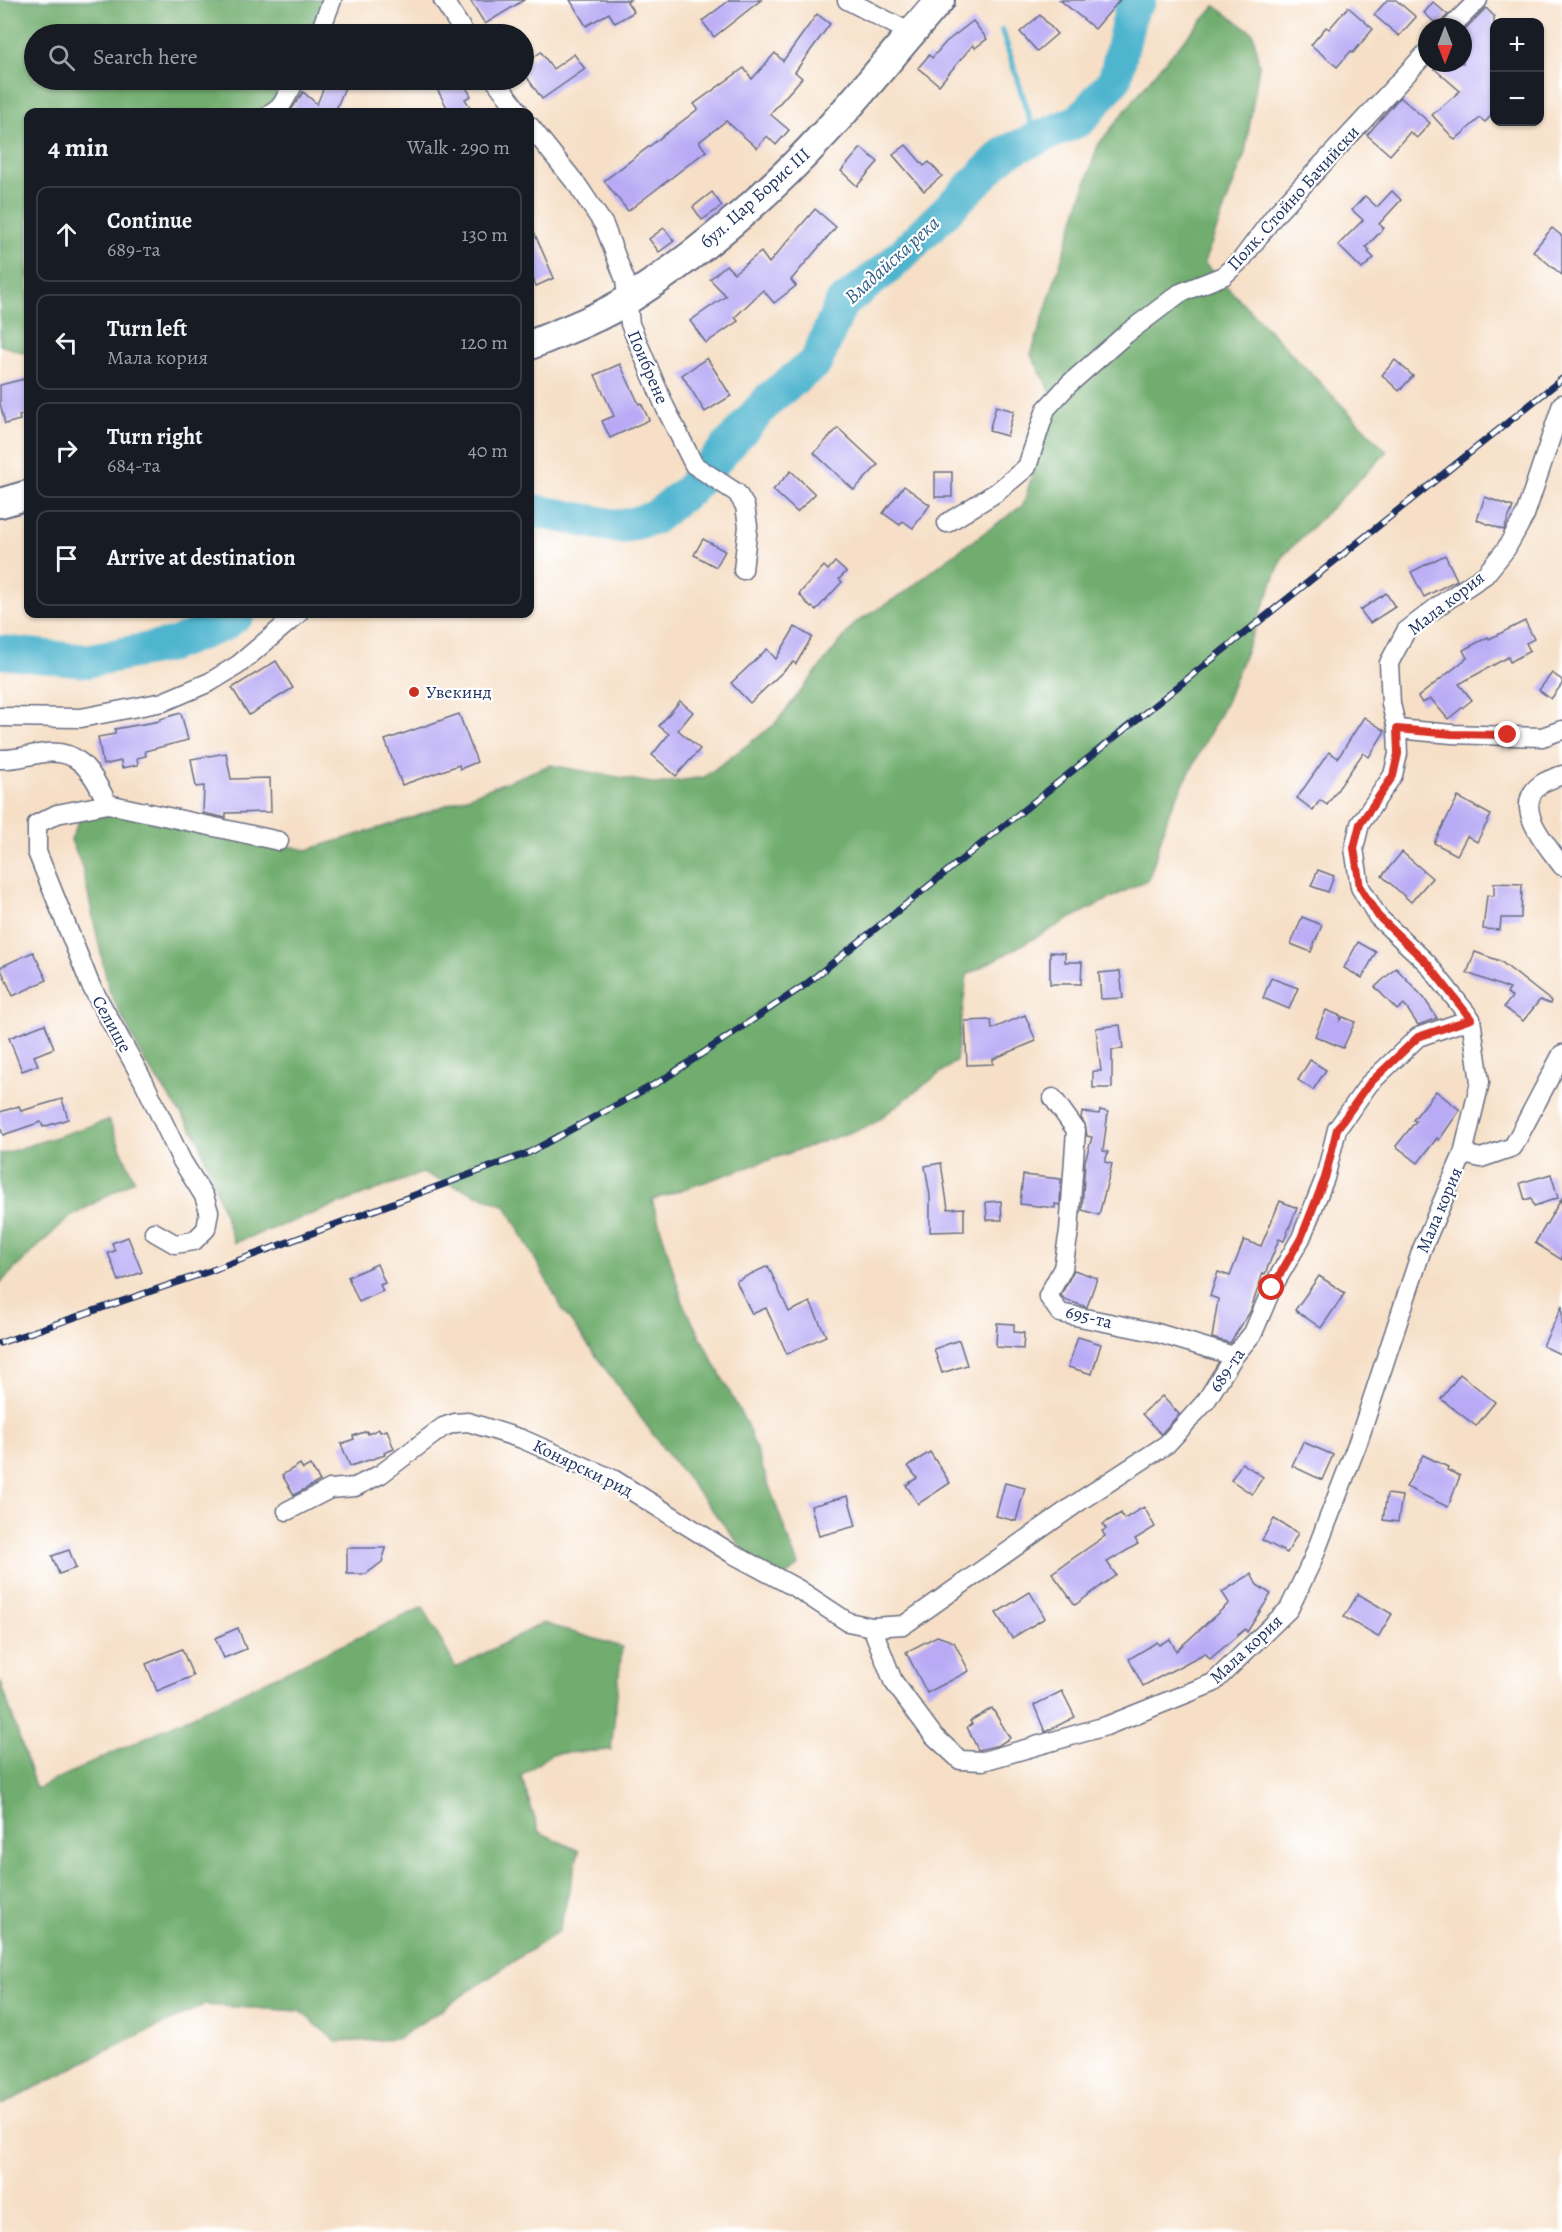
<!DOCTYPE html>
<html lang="en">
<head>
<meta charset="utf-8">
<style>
  :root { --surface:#171b24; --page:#242831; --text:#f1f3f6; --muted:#9ea1a6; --line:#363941 }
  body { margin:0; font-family:Alegreya,serif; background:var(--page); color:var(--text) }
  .controls { position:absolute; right:18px; top:18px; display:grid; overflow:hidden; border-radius:12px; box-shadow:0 2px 4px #0004 }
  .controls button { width:54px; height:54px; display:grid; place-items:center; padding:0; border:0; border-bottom:2px solid var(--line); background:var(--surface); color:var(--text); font:30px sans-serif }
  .compass { position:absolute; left:1418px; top:18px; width:54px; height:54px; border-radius:50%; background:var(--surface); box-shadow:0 2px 4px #0004; rotate:180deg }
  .stop { position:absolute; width:18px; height:18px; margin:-14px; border:4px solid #d93025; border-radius:50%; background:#fff }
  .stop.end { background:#d93025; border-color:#fff; box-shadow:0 2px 6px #0008 }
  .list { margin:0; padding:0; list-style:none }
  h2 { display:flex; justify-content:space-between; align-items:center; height:78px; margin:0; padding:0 24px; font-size:26px }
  h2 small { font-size:20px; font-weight:400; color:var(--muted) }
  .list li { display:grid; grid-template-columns:39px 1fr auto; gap:18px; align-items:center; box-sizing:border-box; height:96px; margin:0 12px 12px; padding:0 12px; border:2px solid var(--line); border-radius:12px }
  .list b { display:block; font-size:22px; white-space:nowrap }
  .list p { margin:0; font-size:20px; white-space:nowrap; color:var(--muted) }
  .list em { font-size:20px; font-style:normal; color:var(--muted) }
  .icon { flex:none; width:33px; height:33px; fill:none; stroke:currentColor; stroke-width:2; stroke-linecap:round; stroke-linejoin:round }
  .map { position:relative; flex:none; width:1562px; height:2232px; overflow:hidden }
  .search { position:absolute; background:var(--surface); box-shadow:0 2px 4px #0004; left:24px; top:24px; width:510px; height:66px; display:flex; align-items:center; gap:15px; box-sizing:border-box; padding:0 21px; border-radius:33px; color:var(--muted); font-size:22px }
  .panel { position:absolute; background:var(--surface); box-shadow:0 2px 4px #0004; left:24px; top:108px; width:510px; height:510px; border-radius:12px }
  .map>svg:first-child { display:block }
</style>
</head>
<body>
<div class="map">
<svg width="1562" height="2232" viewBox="0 0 1562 2232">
  <rect width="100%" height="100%" fill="#fff"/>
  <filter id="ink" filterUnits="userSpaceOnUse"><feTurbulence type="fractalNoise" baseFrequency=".0167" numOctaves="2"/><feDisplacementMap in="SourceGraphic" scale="12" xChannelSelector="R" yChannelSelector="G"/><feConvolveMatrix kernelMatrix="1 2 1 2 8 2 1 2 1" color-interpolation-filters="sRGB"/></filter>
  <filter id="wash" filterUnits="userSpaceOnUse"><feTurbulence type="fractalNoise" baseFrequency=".008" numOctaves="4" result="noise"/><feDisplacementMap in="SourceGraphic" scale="24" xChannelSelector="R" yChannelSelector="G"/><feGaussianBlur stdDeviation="1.35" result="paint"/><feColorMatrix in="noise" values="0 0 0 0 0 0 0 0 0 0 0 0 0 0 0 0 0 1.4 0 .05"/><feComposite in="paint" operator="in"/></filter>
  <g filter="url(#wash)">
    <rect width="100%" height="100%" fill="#f6dfc6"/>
    <g fill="#71ad6e" stroke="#466e66" stroke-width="1.5">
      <polygon points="0,0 332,0 319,34 34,34 34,80 296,80 272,112 28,112 28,354 0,345"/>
      <polygon points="1215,6 1253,33 1259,65 1245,153 1204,263 1387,452 1283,556 1226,702 1169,812 1149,879 1073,917 967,975 956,1061 871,1125 652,1200 684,1306 747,1425 798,1566 773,1587 663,1448 564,1312 506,1206 422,1173 234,1243 198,1138 145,1062 109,991 82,866 71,840 81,816 115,808 307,850 415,817 550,765 657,784 704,777 774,725 855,623 904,593 946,560 1023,505 1055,400 1031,355 1098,145 1159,68"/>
      <polygon points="109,1120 134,1180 67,1219 0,1283 0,1153 2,1154"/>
      <polygon points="423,1607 456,1668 543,1623 622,1647 611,1750 551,1754 521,1776 539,1832 579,1851 559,1931 397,2039 337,2042 300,2011 204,2005 100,2054 0,2106 0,1679 36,1789"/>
    </g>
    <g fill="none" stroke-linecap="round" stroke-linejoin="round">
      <polyline stroke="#50b5cf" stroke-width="6" points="1002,30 1036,139"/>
      <g stroke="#50b5cf" stroke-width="34">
        <polyline points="530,510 620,527 654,518 690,489 770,398 816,362 841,304 890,266 1006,152 1080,120 1115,79 1131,10 1139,0"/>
        <polyline points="0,652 86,661 171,645 223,625 238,614"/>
      </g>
    </g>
    <g id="blocks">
      <g fill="#b8aaf5">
        <polygon points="470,0 524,0 485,24"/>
        <polygon points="570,0 630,0 627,2 634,12 615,23 609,13 586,26"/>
        <polygon points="730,0 761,0 714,37 702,21"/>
        <polygon points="1060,0 1120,0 1095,29"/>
        <polygon points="1387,0 1396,0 1416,17 1399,36 1374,15"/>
        <polygon points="1433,2 1448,15 1443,20 1440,27 1424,13"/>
        <polygon points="1348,7 1373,29 1353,53 1351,51 1337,67 1311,45 1326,27 1329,29"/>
        <polygon points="1486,8 1494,16 1494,113 1485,122 1480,118 1455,140 1432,115 1460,91 1430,65 1432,63 1463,63 1463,31"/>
        <polygon points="817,14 830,24 795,72 802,78 770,114 789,130 776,145 767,136 757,148 726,121 699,142 706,151 628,211 604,181 698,109 694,104 744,68 752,79 775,53 783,61"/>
        <polygon points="1040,15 1057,34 1037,51 1020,32"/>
        <polygon points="973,21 987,39 975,48 973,45 939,85 918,68 929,55 932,58 946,42"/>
        <polygon points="541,52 553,69 574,54 585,69 542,99 524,73 524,64"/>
        <polygon points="327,80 348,80 337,107 337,112 290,112 303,92 317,104"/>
        <polygon points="432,80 462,80 471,96 465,99 473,112 455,112 452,107 448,109"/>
        <polygon points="1400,97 1430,123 1417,138 1410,132 1390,155 1367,135"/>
        <polygon points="906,145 924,166 929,162 942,176 924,191 893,155"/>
        <polygon points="861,148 878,162 857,186 841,171"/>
        <polygon points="1392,191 1401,200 1379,224 1384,228 1366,247 1370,250 1368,252 1374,258 1362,269 1338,245 1363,220 1352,210 1365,196 1377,207"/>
        <polygon points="712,192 722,206 702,220 693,207"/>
        <polygon points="815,209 836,227 791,280 796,286 774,303 763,290 735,317 738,321 706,343 690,321 726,296 710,279 726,265 734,273 761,252 769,263"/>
        <polygon points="530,223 554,278 536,286 530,272"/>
        <polygon points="664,228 674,241 659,252 649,239"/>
        <polygon points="1552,228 1562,236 1562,275 1533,251"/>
        <polygon points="707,358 731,396 705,412 682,375"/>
        <polygon points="1395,360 1413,376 1399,391 1382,375"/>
        <polygon points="620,364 639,404 641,403 649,420 610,438 602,421 614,416 595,375"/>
        <polygon points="28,378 28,414 19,416 20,420 5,424 0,403 0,385"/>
        <polygon points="996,406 1014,411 1007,436 989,431"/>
        <polygon points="838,428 878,465 854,490 814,453"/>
        <polygon points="791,471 815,494 797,512 773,490"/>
        <rect x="935" y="472" width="17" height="25"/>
        <polygon points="904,486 930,505 913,528 903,521 900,525 883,513"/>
        <polygon points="1485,497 1513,507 1504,530 1477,520"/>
        <polygon points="703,539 725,551 716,567 694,555"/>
        <polygon points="1445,555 1457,580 1424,597 1411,572"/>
        <polygon points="835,562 846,572 839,579 842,582 816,610 812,607 811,608 799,594 824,566 828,570"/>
        <polygon points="1386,593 1395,607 1370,623 1360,610"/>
        <polygon points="1525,621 1534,639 1526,643 1530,651 1510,662 1508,657 1459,684 1472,700 1448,719 1431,699 1422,703 1418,697 1467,658 1463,650 1488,637 1489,639"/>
        <polygon points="795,627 812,637 796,664 793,662 750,703 731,683 767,649 776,659"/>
        <polygon points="276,661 293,688 249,715 232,688"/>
        <polygon points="1552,673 1562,680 1562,684 1551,699 1539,690"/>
        <polygon points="680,701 693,712 678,730 700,749 676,776 652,755 669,734 659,726"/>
        <polygon points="181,713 188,740 145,751 146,756 137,758 138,765 122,768 121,761 103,765 98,737 115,734 115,729 160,721 160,719"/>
        <polygon points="459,714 477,762 460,769 459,765 402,785 385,740"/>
        <polygon points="1364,717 1385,731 1369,757 1363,753 1327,805 1320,800 1313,810 1297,798 1329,752 1338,758"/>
        <polygon points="226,753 231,779 270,778 271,812 226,813 226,818 203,813 204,786 196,787 191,759"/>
        <polygon points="1458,797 1491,815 1477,842 1467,836 1457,855 1434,843"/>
        <polygon points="1402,852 1432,878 1411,902 1382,876"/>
        <polygon points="1318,870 1334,876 1328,892 1311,886"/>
        <polygon points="1494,883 1522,884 1521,918 1501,918 1500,930 1483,929 1487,895 1494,896"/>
        <polygon points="1302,917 1322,925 1311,952 1291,944"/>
        <polygon points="1358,942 1376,952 1362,978 1344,968"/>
        <polygon points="33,952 47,980 13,996 0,967"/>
        <polygon points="1050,952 1065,953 1065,962 1082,962 1081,984 1050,984"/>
        <polygon points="1475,952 1500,961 1551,1001 1550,1004 1540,1000 1523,1021 1504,1007 1512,997 1507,993 1510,989 1467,973"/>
        <polygon points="1396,968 1424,998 1437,1018 1418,1025 1404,1004 1397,1010 1375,987"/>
        <polygon points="1120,971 1123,998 1101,999 1099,973"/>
        <polygon points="1271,978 1298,988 1289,1009 1263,998"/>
        <polygon points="1326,1010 1341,1016 1340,1020 1343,1017 1355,1022 1343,1048 1315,1036"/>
        <polygon points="1025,1015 1036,1041 993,1059 993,1064 967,1065 965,1021 991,1020 992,1029"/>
        <polygon points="45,1024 54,1048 34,1056 38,1065 22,1071 9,1038"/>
        <polygon points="1120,1025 1123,1049 1112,1050 1112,1088 1093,1088 1093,1071 1101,1071 1096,1028"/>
        <polygon points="1310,1060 1326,1070 1313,1090 1298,1080"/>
        <polygon points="1436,1091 1460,1110 1439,1140 1437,1138 1418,1163 1396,1146 1416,1121 1413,1120"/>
        <polygon points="62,1099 68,1119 43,1127 41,1122 3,1135 0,1126 0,1112 19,1106 21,1111"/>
        <polygon points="1100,1110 1108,1112 1103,1151 1108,1152 1105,1162 1112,1164 1099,1215 1082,1210 1085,1161 1092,1137 1087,1136 1085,1124 1081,1118 1082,1112 1099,1114"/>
        <polygon points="941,1163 948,1209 964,1208 964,1231 930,1232 930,1196 925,1166"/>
        <polygon points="1551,1174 1558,1198 1534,1206 1531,1198 1525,1200 1520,1183"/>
        <polygon points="1023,1175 1061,1179 1060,1205 1055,1204 1055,1208 1020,1204"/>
        <polygon points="1562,1198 1562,1260 1535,1243"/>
        <polygon points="1001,1201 1002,1220 987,1220 986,1202"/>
        <polygon points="1280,1201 1297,1208 1284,1241 1279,1239 1265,1274 1263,1273 1250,1312 1230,1343 1212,1338 1218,1299 1210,1296 1218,1272 1230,1276 1244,1240 1261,1246"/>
        <polygon points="128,1237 142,1272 119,1281 108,1253 115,1251 112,1243"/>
        <polygon points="377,1264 385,1283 380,1285 383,1291 359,1302 348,1277"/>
        <polygon points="768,1266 789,1312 810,1302 826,1336 787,1354 766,1308 752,1314 736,1281"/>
        <polygon points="1074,1270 1097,1278 1087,1307 1065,1300 1061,1295"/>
        <polygon points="1319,1276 1345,1293 1321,1328 1295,1310"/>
        <polygon points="1562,1306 1562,1355 1543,1346"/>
        <polygon points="997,1323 1014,1324 1014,1332 1024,1333 1023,1349 996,1347"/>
        <polygon points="1078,1337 1101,1344 1092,1374 1068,1367"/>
        <polygon points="959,1340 967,1365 942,1373 934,1349"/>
        <polygon points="1460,1374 1495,1402 1476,1426 1441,1399"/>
        <polygon points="1162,1396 1179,1414 1161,1434 1142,1414"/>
        <polygon points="379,1429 380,1432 387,1430 394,1449 384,1453 385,1455 350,1466 341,1444 354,1439 353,1436 367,1431 368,1434"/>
        <polygon points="1303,1442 1333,1455 1322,1480 1292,1466"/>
        <polygon points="930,1452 950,1483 918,1504 906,1485 917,1478 908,1466"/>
        <polygon points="1423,1455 1448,1467 1447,1470 1460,1476 1448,1507 1406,1487"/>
        <polygon points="1242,1463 1263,1477 1252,1494 1231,1480"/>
        <polygon points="300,1464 303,1469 310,1465 320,1481 294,1495 282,1475"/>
        <polygon points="1005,1483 1025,1488 1016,1521 996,1516"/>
        <polygon points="1387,1494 1402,1496 1398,1522 1383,1520"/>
        <polygon points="848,1496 856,1526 819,1536 811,1506"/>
        <polygon points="1144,1507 1155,1527 1135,1539 1138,1544 1107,1562 1116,1575 1075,1605 1052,1573 1105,1536 1102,1531 1106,1529 1103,1524 1121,1513 1124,1519"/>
        <polygon points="1274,1519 1298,1533 1287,1553 1262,1540"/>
        <polygon points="347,1548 386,1548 382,1562 366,1574 347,1574"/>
        <polygon points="69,1550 76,1568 59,1574 52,1556"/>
        <polygon points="1251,1574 1257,1585 1271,1594 1247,1632 1245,1629 1210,1659 1205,1653 1143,1686 1129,1659 1157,1642 1159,1645 1170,1639 1176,1651 1229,1603 1222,1592"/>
        <polygon points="1030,1592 1045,1618 1012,1638 996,1613"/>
        <polygon points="1358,1594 1392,1614 1378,1637 1344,1617"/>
        <polygon points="238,1628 246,1649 224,1658 215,1638"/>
        <polygon points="937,1636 954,1642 969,1671 927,1693 906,1652"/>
        <polygon points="182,1649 193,1676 157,1691 146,1664"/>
        <polygon points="1062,1691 1075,1717 1045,1732 1034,1705"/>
        <polygon points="992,1708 1010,1738 999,1745 978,1750 967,1727 972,1724 970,1721"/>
      </g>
    </g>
  </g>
  <g filter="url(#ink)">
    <use href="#blocks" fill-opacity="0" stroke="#686d82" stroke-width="1.5"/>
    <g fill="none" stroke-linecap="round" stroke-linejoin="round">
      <defs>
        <g id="street">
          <polyline points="443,0 465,34"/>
          <polyline points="847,0 911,33"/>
          <polyline points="1451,27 1478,0"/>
          <polyline points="319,34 332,0"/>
          <polyline points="495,80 519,112"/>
          <polyline points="272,112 281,106 296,80"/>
          <polyline points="530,126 578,186 604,225 625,280 630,324 665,407 694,465 737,493 745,506 748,526 743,570"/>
          <polyline points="947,523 997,492 1027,467 1046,409 1069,384 1126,334 1180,293 1223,276 1242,259 1275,215 1427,52"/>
          <polyline points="0,717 81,718 163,702 210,682 238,665 298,614"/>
          <polyline points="1397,729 1452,734 1542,737 1562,730"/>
          <path d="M0,759C13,760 25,756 38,754C80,746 91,772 108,804L279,841"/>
          <path d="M1562,775C1555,778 1546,780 1540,785C1511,807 1547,845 1562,866"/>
          <polyline points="108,804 57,814 37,824 37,852 90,984 144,1082 182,1161 204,1196 209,1212 206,1229 194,1241 175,1244 154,1232"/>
          <polyline points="1053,1098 1076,1130 1069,1231 1063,1268 1048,1296 1060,1313 1154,1332 1234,1356"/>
          <polyline points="1463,1154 1481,1158 1513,1147 1562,1054"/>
          <polyline points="287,1511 330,1489 355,1487 381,1474 443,1427 455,1423 468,1422 522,1439 613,1479 731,1553 798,1589 848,1622 872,1627 904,1625 1083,1499 1167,1444 1206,1401 1234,1356 1253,1333 1272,1288 1301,1238 1325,1178 1337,1129 1369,1084 1418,1037 1471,1019"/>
          <polyline points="872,1627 893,1681 933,1735 960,1760 983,1761 1106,1726 1213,1683 1289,1609 1312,1561 1358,1442 1422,1249 1463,1154 1480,1082 1471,1019 1427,963 1378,917 1360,887 1354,848 1360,824 1393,775 1398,754 1397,729 1391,704 1389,663 1406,631 1441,604 1485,575 1506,549 1525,515 1562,404"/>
        </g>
        <g id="primary">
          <path d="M530,345C562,332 600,318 629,299C699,254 767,196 824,134C864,91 901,44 940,0"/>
          <polyline points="0,503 28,495"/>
        </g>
      </defs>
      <use href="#street" stroke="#686d82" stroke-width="21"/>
      <use href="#primary" stroke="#686d82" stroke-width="32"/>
      <use href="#street" stroke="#fff" stroke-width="18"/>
      <use href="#primary" stroke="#fff" stroke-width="28"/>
      <defs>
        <polyline id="rail" points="0,1343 210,1271 528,1153 664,1079 805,985 1562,379"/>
      </defs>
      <use href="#rail" stroke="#1b2f5e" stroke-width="7"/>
      <use href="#rail" stroke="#fff" stroke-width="4.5" stroke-dasharray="14" stroke-linecap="butt"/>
    </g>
  </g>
  <g fill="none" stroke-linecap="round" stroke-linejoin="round" filter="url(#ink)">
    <polyline stroke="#d93025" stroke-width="8" points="1272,1288 1301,1238 1325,1178 1337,1129 1369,1084 1418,1037 1471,1019 1427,963 1378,916 1360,887 1354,848 1360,824 1393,776 1398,754 1397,729 1452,734 1508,735"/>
  </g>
  <circle fill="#c8321e" stroke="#fff" stroke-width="2" cx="414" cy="692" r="6"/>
  <g text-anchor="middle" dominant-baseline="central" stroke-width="4.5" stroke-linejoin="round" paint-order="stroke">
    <g font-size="18" fill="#1b2f5e" stroke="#fff">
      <text transform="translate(755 198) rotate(-42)">бул. Цар Борис III</text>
      <text transform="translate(1293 198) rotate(-48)">Полк. Стойно Бачийски</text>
      <text transform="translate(648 367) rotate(67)">Поибрене</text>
      <text transform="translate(1446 603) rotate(-38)">Мала кория</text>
      <text transform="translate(112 1024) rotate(61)">Селище</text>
      <text transform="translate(1439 1210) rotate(-67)">Мала кория</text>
      <text transform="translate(1089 1317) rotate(14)">695-та</text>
      <text transform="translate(1227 1370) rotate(-56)">689-та</text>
      <text transform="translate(583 1468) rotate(26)">Конярски рид</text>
      <text transform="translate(1246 1649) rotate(-43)">Мала кория</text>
    </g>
    <g font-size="18" fill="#1b2f5e" stroke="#fff" text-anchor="start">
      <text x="426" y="692">Увекинд</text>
    </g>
    <g font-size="20" font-style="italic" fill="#2e5e86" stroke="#fff">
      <text transform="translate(892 260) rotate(-42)">Владайска река</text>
    </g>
  </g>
</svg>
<div class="controls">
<button>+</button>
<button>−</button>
</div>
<svg class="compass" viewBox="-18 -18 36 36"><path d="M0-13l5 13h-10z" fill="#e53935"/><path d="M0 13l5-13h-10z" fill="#9ea1a6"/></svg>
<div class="stop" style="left:1272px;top:1288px"></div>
<div class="stop end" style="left:1508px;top:735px"></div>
<div class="search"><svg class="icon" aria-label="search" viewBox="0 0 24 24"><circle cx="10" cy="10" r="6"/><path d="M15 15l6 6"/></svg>Search here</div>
<section class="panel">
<h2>4 min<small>Walk · 290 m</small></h2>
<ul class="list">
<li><svg class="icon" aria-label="ahead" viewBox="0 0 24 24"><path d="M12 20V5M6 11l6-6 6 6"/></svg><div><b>Continue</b><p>689-та</p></div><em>130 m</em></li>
<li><svg class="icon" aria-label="left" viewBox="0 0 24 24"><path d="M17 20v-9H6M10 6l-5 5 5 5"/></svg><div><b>Turn left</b><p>Мала кория</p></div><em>120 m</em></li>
<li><svg class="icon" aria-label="right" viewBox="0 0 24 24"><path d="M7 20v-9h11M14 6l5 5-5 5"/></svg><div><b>Turn right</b><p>684-та</p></div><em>40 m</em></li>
<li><svg class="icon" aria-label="arrive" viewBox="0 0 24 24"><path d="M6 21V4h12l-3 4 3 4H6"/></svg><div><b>Arrive at destination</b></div></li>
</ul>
</section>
</div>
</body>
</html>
